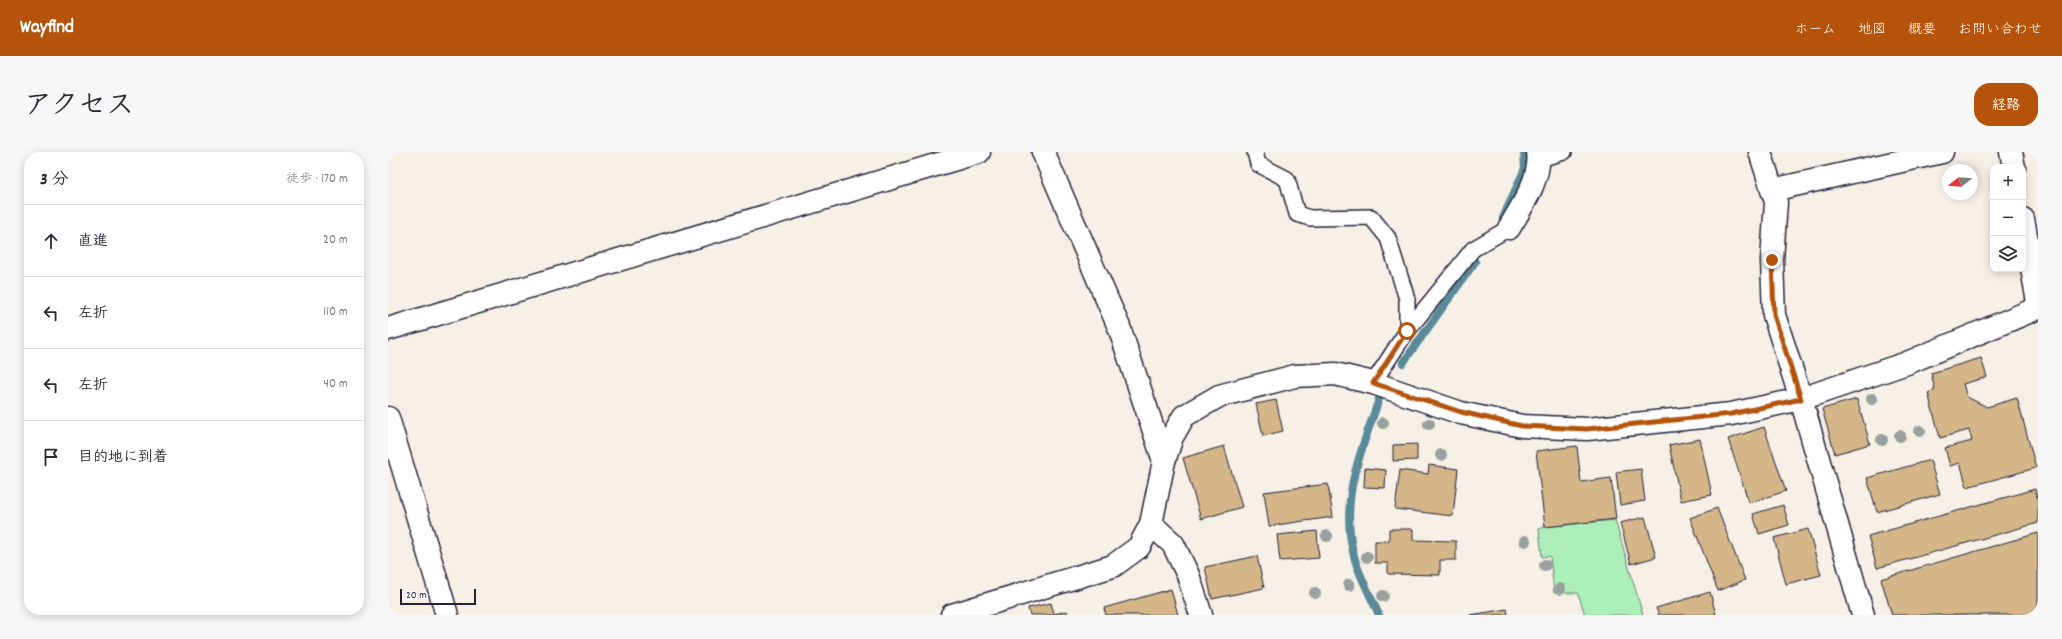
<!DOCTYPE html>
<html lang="ja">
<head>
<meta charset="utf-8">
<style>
  :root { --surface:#fff; --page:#f7f7f7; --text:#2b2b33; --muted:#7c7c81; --line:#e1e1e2; --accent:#b45309 }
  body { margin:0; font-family:Dekko,"Klee One",sans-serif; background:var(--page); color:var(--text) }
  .controls { position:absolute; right:12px; top:12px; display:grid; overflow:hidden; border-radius:8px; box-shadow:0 2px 10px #0003 }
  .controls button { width:36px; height:36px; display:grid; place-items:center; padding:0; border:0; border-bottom:1px solid var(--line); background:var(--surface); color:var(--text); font:20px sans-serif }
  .compass { position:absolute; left:1554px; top:12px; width:36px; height:36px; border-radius:50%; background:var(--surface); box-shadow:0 2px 10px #0003; rotate:253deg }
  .scale { position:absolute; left:12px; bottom:10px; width:76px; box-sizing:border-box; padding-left:4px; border:2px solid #22223b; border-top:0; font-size:11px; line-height:14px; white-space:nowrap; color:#22223b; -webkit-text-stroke:3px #fff; paint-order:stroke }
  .stop { position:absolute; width:12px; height:12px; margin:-9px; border:3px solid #b45309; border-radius:50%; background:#fff }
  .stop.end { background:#b45309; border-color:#fff; box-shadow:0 1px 4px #0008 }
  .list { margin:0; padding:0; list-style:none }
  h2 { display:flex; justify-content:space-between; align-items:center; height:52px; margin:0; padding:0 16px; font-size:17px }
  h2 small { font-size:13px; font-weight:400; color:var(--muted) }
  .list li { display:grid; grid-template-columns:26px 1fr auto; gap:12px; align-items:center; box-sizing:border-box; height:72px; padding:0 16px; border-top:1px solid var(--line) }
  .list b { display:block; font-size:15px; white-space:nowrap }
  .list em { font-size:13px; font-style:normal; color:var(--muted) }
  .icon { flex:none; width:22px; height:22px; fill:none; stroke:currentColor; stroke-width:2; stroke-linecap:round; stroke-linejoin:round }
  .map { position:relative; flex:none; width:1650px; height:463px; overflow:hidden; border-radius:16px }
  header { display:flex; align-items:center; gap:24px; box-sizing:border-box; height:56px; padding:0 20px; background:var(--accent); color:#fff }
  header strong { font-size:19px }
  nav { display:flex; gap:22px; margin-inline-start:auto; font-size:14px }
  .intro { display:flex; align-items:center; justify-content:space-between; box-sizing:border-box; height:96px; padding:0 24px }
  h1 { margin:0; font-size:28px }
  .button { padding:10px 18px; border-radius:16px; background:var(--accent); color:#fff; font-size:14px; font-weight:700 }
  main { display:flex; gap:24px; padding:0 24px }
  aside { flex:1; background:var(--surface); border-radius:16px; box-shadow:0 2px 10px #0003 }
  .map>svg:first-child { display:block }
</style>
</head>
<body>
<header>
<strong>Wayfind</strong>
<nav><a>ホーム</a><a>地図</a><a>概要</a><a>お問い合わせ</a></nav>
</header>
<div class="intro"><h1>アクセス</h1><a class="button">経路</a></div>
<main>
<aside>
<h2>3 分<small>徒歩 · 170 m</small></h2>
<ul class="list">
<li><svg class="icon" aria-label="ahead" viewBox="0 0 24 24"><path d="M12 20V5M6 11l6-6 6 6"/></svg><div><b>直進</b></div><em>20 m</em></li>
<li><svg class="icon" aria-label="left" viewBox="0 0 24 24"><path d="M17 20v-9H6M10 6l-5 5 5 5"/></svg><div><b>左折</b></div><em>110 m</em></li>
<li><svg class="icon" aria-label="left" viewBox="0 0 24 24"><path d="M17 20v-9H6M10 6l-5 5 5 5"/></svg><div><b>左折</b></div><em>40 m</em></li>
<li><svg class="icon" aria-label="arrive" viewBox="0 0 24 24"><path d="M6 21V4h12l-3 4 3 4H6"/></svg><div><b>目的地に到着</b></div></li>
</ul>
</aside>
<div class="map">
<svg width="1650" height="463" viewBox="0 0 1650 463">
  <rect width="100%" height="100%" fill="#f6f0e7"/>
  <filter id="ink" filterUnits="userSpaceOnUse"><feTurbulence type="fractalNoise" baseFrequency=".025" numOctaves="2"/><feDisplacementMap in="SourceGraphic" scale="8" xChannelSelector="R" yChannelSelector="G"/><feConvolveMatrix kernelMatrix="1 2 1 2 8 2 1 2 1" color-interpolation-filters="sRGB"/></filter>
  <g filter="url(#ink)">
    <polygon fill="#adefb8" stroke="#68887a" points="1227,368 1255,463 1197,463 1190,441 1166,441 1162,404 1154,405 1151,377 1157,375"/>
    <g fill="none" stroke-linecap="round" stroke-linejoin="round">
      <g stroke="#5a8a99" stroke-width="8">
        <polyline points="1115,66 1137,16 1136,0"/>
        <polyline points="1015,211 1087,110"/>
        <path d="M991,247C973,301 951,345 966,404C971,424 983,444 991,463"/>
      </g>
    </g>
    <g fill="#d4b688" stroke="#22223b">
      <polygon points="1593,206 1599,225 1575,232 1579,245 1599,255 1629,246 1648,316 1579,335 1572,311 1562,314 1557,296 1584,289 1581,278 1552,286 1540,241 1547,238 1543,221"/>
      <polygon points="1469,247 1482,292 1447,302 1434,257"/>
      <polygon points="888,248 895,279 875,284 868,252"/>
      <polygon points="1376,275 1398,339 1361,351 1340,287"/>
      <polygon points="1312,287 1324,343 1293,349 1281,293"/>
      <polygon points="1029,292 1029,308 1005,309 1005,293"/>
      <polygon points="836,294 854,355 813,367 795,306"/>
      <polygon points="1189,294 1193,330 1223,326 1228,367 1157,375 1148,299"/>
      <polygon points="1542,308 1552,342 1489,360 1479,326"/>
      <polygon points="1041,313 1070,317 1065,364 1007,357 1012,318 1040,322"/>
      <polygon points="977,316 998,318 997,336 976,335"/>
      <polygon points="1253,317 1257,349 1232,353 1228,320"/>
      <polygon points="940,332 945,365 881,374 876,340"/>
      <polygon points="1647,337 1650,349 1650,371 1489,416 1480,384"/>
      <polygon points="1395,353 1401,373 1371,382 1365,362"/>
      <polygon points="1329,356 1357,428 1330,439 1302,366"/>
      <polygon points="1257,365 1268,405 1243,412 1232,371"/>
      <polygon points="1001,377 1025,377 1025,388 1068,389 1068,408 1052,408 1052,423 1000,422 1000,411 987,411 987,389 1001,389"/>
      <polygon points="1420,377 1433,423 1398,432 1386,386"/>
      <polygon points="929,379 931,406 892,409 889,383"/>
      <polygon points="1650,381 1650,463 1504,463 1493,427"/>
      <polygon points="869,404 876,436 824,447 817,415"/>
      <polygon points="783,437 790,463 718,463 716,456"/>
      <polygon points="1322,440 1328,463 1271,463 1268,456"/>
      <polygon points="663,451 666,462 679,459 680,463 642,463 640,456"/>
      <polygon points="1119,457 1120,463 1082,463"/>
    </g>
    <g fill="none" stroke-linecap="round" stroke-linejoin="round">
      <defs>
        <g id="service">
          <polyline points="867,0 870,12 899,27 909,62 922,66 983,65 1000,86 1019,147 1019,179"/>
          <polyline points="1151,7 1176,0"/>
          <polyline points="985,231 1019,179 1085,97 1121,76"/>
        </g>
        <g id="minor">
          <polyline points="1372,0 1388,50 1384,108 1386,163 1413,247 1475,463"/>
          <polyline points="1623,0 1626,15"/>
          <polyline points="1384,38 1554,0"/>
          <polyline points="1635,67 1650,150"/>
          <path d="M1121,76C1133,56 1154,25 1150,0"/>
          <polyline points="0,177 591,0"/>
          <polyline points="0,266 59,463"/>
        </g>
        <g id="tertiary">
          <polyline points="655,0 731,175 776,309"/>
          <polyline points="763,372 785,392 800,423 813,463"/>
          <polyline points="564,463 725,414 751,395 763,372 776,309 784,285 796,264 831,244 907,224 947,222 985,231 1073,261 1134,274 1199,277 1343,262 1413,247 1519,211 1650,156"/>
        </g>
      </defs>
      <use href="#service" stroke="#22223b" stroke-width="18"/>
      <use href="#minor" stroke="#22223b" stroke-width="25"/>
      <use href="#tertiary" stroke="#22223b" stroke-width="25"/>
      <use href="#service" stroke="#fff" stroke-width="15"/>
      <use href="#minor" stroke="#fff" stroke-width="22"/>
      <use href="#tertiary" stroke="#fff" stroke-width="22"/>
    </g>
    <g fill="#98a19d">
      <circle cx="1484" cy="247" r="6"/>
      <circle cx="995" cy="271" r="6"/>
      <circle cx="1041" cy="272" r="6"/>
      <circle cx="1532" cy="279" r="6"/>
      <circle cx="1512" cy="284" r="6"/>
      <circle cx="1494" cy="288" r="6"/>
      <circle cx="1053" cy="303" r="6"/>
      <circle cx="939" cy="384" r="6"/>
      <circle cx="1137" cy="389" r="6"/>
      <circle cx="979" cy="405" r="6"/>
      <circle cx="1157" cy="413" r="6"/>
      <circle cx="961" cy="433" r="6"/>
      <circle cx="1172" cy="437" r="6"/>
      <circle cx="927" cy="441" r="6"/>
      <circle cx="995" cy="444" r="6"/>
    </g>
  </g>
  <g fill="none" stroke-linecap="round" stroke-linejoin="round" filter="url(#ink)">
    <polyline stroke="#b45309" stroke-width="5" points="1019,179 985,231 1073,260 1134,274 1199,277 1343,262 1413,247 1386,163 1384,108"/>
  </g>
</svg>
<div class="controls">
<button>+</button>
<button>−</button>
<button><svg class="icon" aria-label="layers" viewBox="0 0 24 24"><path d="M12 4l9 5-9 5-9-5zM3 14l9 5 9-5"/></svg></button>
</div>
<svg class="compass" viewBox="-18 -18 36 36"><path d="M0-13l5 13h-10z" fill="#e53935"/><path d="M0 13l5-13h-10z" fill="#7c7c81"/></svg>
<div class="scale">20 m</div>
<div class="stop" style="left:1019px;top:179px"></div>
<div class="stop end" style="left:1384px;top:108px"></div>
</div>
</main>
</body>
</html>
